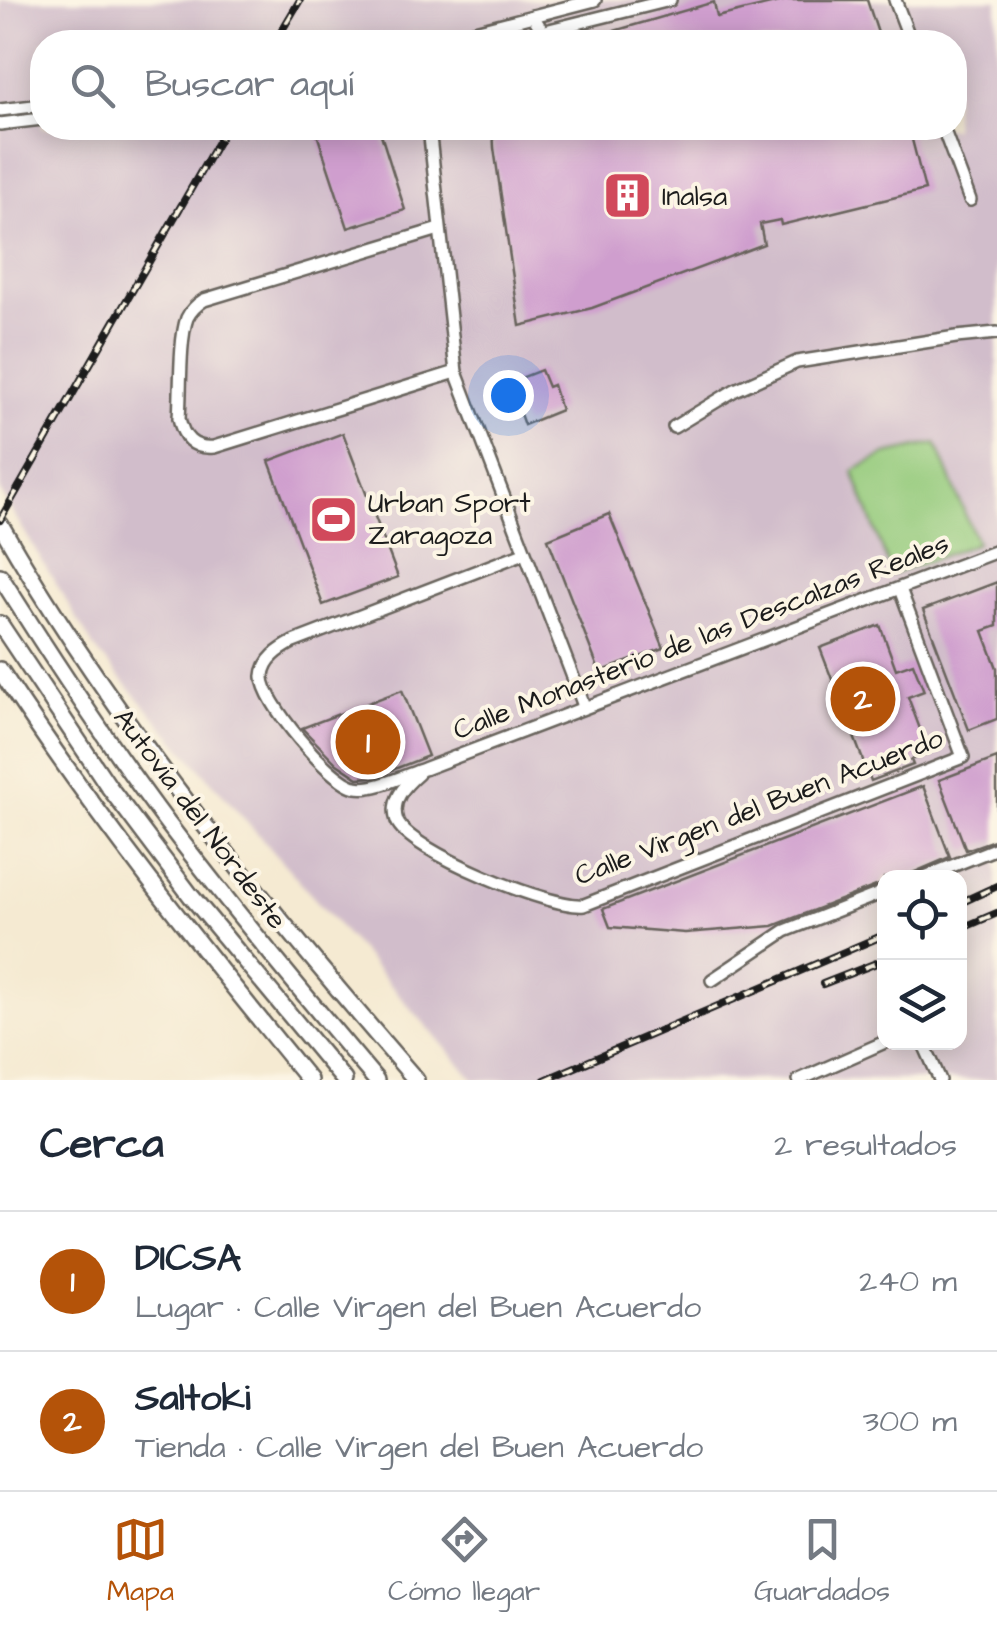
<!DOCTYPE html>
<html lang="es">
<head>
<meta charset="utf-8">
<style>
  :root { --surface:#fff; --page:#f6f6f7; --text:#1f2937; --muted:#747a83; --line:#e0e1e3; --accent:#b45309 }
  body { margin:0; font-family:"Architects Daughter",sans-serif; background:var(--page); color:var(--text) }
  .controls { position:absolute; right:30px; bottom:30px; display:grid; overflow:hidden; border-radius:20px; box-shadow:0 5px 25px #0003 }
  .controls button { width:90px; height:90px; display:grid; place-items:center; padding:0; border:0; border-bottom:2px solid var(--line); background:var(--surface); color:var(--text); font:50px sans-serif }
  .you { position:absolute; left:508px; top:395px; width:35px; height:35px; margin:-25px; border:8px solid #fff; border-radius:50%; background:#1a73e8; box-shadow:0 0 0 15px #1a73e833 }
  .badge { display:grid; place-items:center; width:65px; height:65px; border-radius:50%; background:var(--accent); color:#fff; font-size:32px; font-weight:700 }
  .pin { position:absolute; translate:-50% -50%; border:5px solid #fff; box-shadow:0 2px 10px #0006 }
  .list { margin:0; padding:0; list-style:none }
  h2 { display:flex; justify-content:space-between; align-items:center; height:130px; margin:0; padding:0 40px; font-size:42px }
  h2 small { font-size:32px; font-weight:400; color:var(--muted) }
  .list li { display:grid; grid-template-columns:65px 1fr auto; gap:30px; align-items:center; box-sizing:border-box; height:140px; padding:0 40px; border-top:2px solid var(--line) }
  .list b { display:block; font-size:38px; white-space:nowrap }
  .list p { margin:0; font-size:32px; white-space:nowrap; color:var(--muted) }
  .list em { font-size:32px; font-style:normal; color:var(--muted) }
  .icon { flex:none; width:55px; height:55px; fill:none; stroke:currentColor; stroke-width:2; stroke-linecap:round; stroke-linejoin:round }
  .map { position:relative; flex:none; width:997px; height:1080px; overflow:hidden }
  .search { position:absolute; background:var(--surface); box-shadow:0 5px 25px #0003; left:30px; right:30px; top:30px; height:110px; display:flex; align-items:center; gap:25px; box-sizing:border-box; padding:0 35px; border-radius:40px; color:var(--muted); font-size:38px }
  .sheet { height:410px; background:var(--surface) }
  nav { display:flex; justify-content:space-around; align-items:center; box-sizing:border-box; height:140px; border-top:2px solid var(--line); background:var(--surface); font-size:28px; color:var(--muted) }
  nav a { display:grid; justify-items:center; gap:5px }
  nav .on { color:var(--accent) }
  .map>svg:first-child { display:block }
</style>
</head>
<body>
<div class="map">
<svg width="997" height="1080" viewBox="0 0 997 1080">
  <rect width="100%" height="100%" fill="#fcf5e5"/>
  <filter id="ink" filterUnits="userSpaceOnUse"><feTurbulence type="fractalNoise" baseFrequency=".01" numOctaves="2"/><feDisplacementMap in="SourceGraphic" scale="20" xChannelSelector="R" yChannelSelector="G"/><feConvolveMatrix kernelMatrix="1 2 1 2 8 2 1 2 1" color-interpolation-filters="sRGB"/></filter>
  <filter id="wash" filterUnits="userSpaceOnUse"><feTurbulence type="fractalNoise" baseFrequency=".0048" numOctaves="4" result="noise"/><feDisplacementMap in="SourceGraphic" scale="40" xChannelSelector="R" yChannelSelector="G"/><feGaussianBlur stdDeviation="2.25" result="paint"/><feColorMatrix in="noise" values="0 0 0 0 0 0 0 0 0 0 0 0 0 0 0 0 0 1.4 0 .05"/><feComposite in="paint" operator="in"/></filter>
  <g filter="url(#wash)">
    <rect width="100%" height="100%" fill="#f5ead2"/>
    <path fill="#d1bdcb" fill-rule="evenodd" d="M0,0H997V1080H474L95,649L0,491ZM42,42H954V128H42ZM884,878H960V1042H884Z"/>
    <polygon fill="#94ca7c" stroke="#58734c" stroke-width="2.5" points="936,443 977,543 892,575 853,471 886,454"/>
    <g id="blocks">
      <g fill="#cf9ece">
        <polygon points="787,0 867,0 881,42 583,42 583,40 714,2 717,17"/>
        <polygon points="315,128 379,128 405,210 348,228"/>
        <polygon points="493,128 909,128 925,190 781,225 780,220 760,224 764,244 592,308 520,326 494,148"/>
        <polygon points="541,370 548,387 553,385 561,410 524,425 519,411 504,415 496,405 495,388"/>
        <polygon points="343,433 398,577 323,605 269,461"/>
        <polygon points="609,514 664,648 605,670 598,668 548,539"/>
        <polygon points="997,582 997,626 983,631 997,668 997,719 969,730 923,610"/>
        <polygon points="880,625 896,669 913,663 924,691 908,697 929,753 911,760 913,765 871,781 820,648"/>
        <polygon points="402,690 428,756 374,777 358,778 337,764 302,728"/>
        <polygon points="997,758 997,839 966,850 939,780"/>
        <polygon points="923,786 950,857 901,878 884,878 884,883 773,926 685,933 610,927 603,909"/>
      </g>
    </g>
  </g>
  <g filter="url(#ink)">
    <use href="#blocks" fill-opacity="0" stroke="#68645c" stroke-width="2.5"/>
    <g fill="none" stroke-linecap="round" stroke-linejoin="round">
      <defs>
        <g id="minor">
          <polyline points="895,0 911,42"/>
          <polyline points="533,16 543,32 542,42"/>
          <polyline points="432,42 595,0"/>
          <polyline points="501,42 670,0"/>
          <polyline points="0,110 42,105"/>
          <polyline points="0,124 42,119"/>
          <polyline points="429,128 456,372 584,706"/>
          <polyline points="943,128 970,200"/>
          <path d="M439,229L204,300C196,305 191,310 187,318C179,340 181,393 179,418C183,438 193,449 214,447L456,372"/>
          <polyline points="674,427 735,390 797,362 956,337 997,333"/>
          <path d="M524,553L293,642C280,649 264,659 263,676C261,700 331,783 356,787C373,791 406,775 424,769L997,551"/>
          <path d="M418,774C404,786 390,801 397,821C409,851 552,909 584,905L963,757L900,589"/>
          <polyline points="922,878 997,848"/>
          <polyline points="712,980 785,931 884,892"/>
          <polyline points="923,1042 940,1080"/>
          <polyline points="799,1080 885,1042"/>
        </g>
        <g id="highway">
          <path d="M0,524C116,726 264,905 416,1080"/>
          <path d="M0,576C53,660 108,744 168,824C235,912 305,996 376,1080"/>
          <polyline points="0,624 109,787 191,896 344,1080"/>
          <path d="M0,670C93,813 201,948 309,1080"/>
        </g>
      </defs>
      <use href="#minor" stroke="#68645c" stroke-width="16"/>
      <use href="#highway" stroke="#68645c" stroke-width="20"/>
      <use href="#minor" stroke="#fff" stroke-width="11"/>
      <use href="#highway" stroke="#fff" stroke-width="15"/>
      <defs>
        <g id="rail">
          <polyline points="275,42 300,0"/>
          <polyline points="0,520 226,128"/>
          <polyline points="960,903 997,886"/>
          <polyline points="960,929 997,913"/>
          <polyline points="823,984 884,960"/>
          <polyline points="545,1080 884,935"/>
        </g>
      </defs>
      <use href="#rail" stroke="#1c1c1c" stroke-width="8"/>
      <use href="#rail" stroke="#fcf5e5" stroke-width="4" stroke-dasharray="11" stroke-linecap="butt"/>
    </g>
  </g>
  <defs>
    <symbol id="building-square" viewBox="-11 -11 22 22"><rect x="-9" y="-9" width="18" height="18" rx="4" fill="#d1495b" stroke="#fcf5e5"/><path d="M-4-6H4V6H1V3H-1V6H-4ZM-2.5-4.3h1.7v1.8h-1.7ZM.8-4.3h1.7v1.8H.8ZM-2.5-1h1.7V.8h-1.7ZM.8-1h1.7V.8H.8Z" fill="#fff"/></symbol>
    <symbol id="stadium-square" viewBox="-11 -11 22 22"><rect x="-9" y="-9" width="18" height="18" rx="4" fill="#d1495b" stroke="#fcf5e5"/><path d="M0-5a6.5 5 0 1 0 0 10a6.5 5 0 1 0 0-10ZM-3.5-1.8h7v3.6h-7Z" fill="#fff"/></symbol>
  </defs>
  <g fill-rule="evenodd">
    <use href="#building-square" x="600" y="168" width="55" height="55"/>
    <use href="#stadium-square" x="306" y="492" width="55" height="55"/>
  </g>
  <g text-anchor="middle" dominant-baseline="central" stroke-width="8" stroke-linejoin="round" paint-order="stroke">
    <g font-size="28" fill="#1c1c1c" stroke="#fcf5e5" text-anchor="start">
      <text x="662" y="196">Inalsa</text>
      <text x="368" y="503">Urban Sport<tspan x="368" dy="32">Zaragoza</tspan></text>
    </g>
    <g font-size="28" fill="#1c1c1c" stroke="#fcf5e5">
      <text transform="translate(701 637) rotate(-21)">Calle Monasterio de las Descalzas Reales</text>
      <text transform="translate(759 807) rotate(-21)">Calle Virgen del Buen Acuerdo</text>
      <text transform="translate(200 819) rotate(53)">Autovía del Nordeste</text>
    </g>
  </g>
</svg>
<div class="controls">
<button><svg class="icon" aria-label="locate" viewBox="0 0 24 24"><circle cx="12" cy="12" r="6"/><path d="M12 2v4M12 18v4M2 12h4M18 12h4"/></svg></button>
<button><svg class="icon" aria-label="layers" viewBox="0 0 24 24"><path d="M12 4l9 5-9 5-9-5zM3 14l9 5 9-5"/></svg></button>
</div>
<div class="you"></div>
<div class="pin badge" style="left:368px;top:742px">1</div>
<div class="pin badge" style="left:863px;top:699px">2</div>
<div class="search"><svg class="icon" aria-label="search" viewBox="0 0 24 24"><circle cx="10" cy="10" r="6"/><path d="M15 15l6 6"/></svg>Buscar aquí</div>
</div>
<section class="sheet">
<h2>Cerca<small>2 resultados</small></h2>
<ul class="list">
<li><span class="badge">1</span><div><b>DICSA</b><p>Lugar · Calle Virgen del Buen Acuerdo</p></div><em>240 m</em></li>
<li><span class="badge">2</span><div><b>Saltoki</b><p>Tienda · Calle Virgen del Buen Acuerdo</p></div><em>300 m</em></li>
</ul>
</section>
<nav>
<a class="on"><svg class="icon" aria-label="map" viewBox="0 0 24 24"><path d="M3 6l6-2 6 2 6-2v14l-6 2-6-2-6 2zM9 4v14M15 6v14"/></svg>Mapa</a>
<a><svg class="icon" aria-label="directions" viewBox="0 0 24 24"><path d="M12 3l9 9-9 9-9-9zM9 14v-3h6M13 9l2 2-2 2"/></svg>Cómo llegar</a>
<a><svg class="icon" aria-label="saved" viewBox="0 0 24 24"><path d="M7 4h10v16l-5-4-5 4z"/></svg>Guardados</a>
</nav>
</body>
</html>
